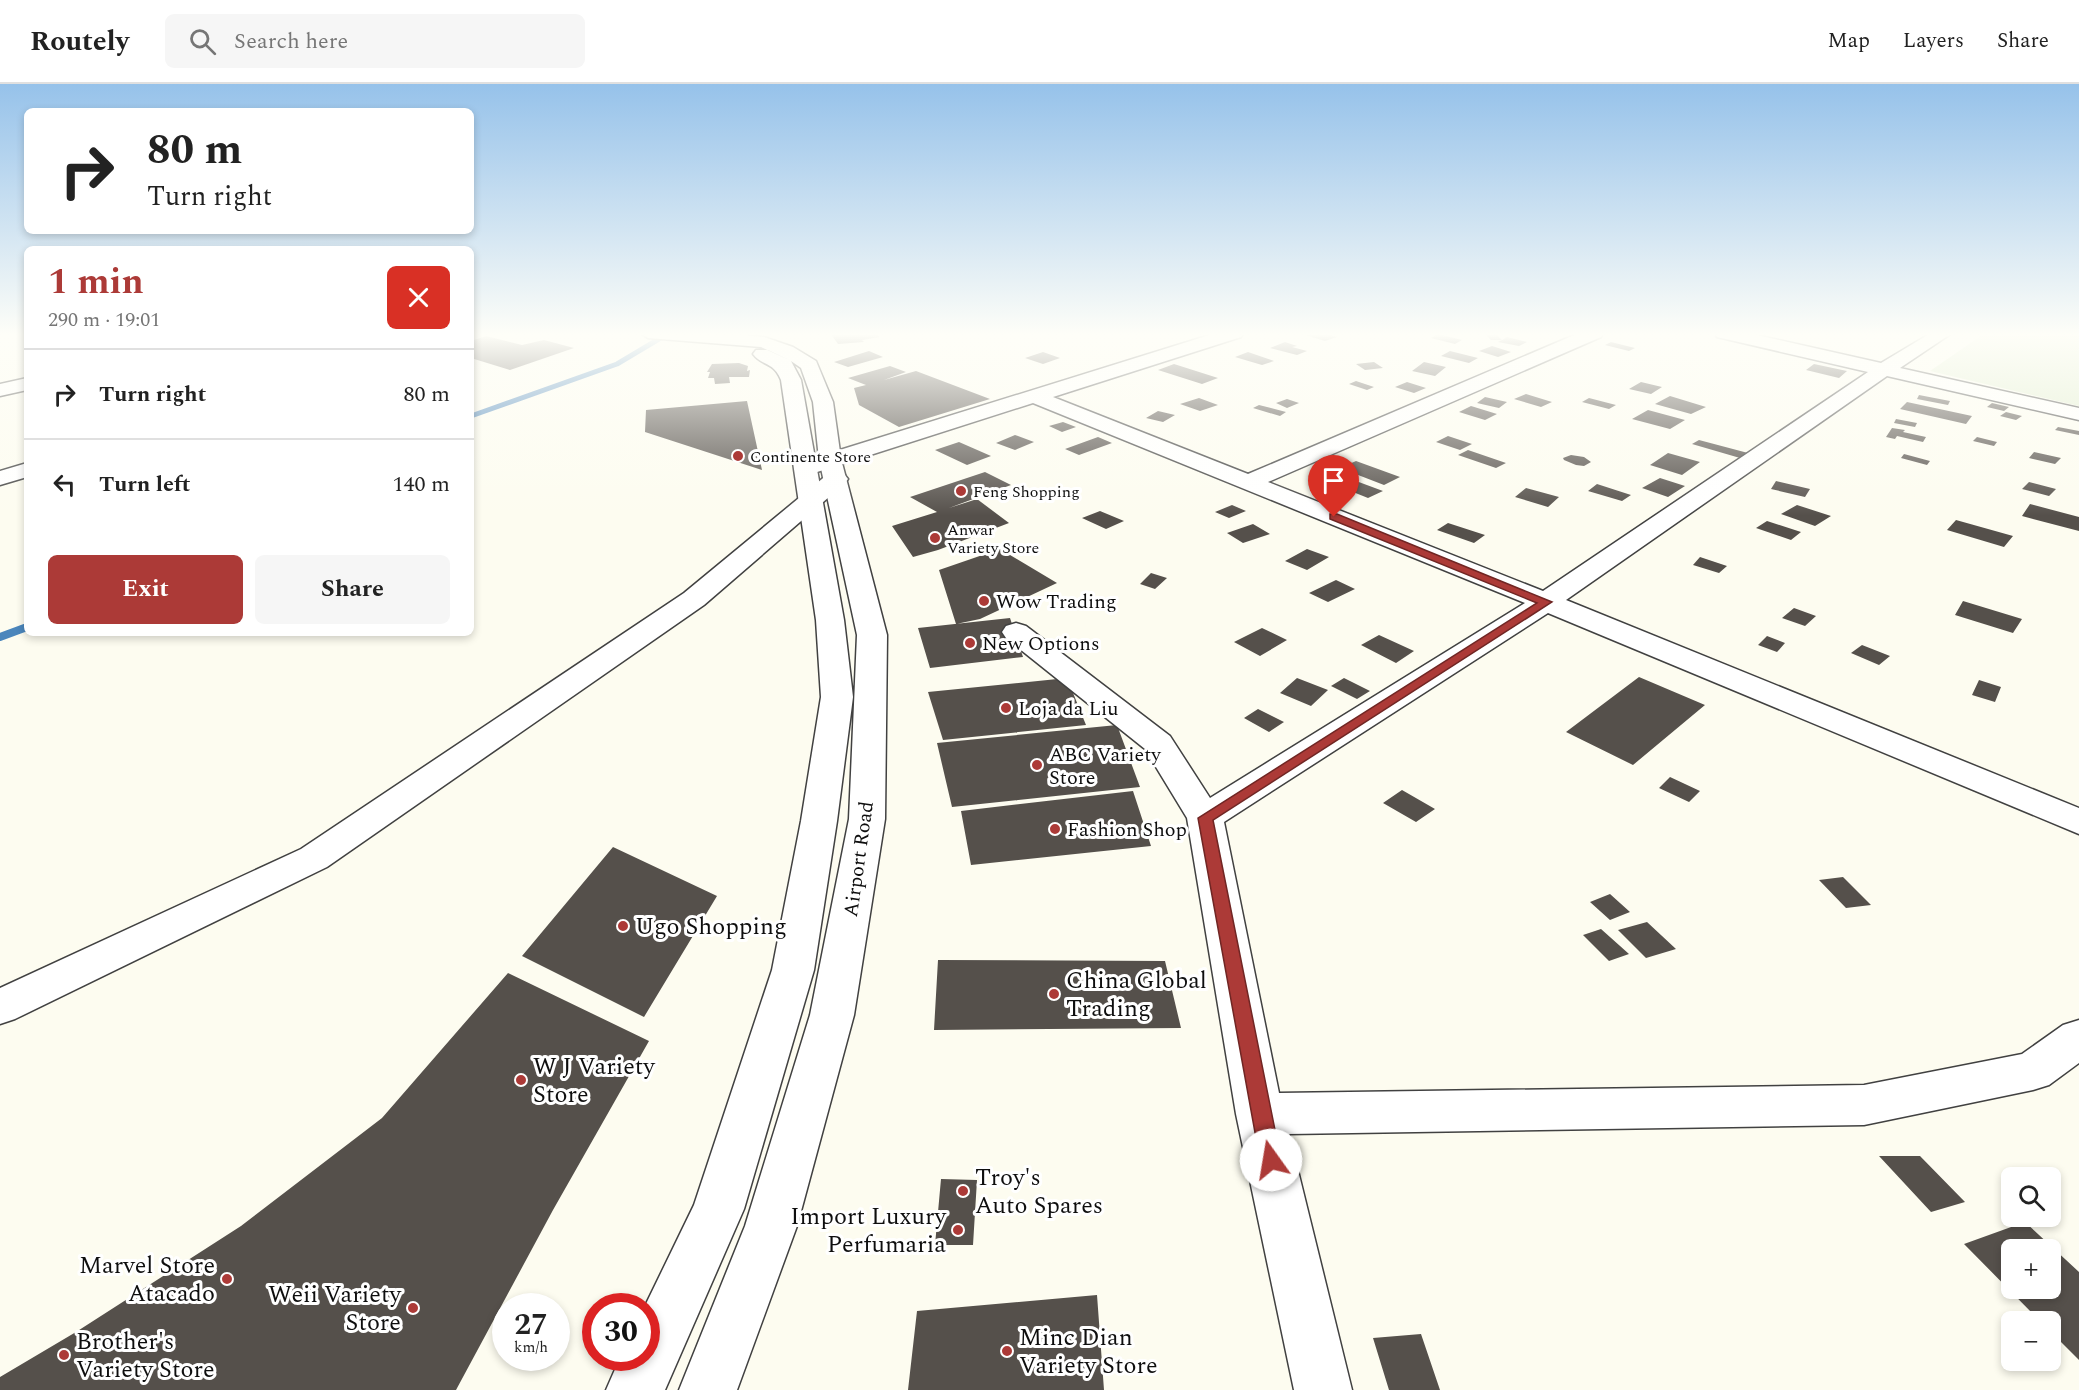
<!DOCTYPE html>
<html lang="en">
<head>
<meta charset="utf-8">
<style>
	:root { --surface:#fff; --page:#f6f6f6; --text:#222; --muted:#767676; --line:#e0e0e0; --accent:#ac3a37 }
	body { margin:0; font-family:Spectral,serif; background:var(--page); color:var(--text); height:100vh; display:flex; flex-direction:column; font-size:22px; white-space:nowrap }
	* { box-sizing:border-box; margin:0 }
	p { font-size:20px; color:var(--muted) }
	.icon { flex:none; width:33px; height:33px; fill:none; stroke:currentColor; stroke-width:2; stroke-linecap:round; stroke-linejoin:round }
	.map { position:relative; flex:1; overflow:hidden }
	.panel { position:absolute; left:24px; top:162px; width:450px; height:390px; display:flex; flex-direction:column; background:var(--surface); border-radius:9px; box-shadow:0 3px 9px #0003 }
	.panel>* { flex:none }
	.top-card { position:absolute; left:24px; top:24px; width:450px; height:126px; border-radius:9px; box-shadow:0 3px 9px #0003; background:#fff; color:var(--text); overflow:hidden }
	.controls { position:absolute; left:2001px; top:1083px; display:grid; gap:12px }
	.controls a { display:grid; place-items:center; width:60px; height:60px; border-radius:9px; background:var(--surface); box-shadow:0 3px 9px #0003; font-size:30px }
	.speed { position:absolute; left:492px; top:1209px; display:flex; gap:12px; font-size:30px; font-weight:700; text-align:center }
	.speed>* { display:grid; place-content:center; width:78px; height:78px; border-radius:50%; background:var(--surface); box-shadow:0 3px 9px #0003; line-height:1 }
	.speed small { font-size:15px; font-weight:400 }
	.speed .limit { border:9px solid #d22; background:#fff; color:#111 }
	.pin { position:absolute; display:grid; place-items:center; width:51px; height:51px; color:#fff; margin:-62px -26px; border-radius:50% 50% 50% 0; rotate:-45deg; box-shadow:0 0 6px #0007 }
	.pin .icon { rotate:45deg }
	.me { position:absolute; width:66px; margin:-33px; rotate:347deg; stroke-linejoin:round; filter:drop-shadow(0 0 4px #0008) }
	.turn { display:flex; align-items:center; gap:21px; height:126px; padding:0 24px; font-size:27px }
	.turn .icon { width:78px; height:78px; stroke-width:2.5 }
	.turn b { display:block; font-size:42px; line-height:51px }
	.round { display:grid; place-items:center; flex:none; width:63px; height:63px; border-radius:9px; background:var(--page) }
	.summary { display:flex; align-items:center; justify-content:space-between; height:102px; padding:0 24px }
	h1 { font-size:36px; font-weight:700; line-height:45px; color:var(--accent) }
	.primary-button { display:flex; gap:12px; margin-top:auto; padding:12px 24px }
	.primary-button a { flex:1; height:69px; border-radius:9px; background:var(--accent); color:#fff; font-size:24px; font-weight:700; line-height:69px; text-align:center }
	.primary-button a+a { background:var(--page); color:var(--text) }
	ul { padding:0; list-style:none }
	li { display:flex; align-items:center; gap:18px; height:90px; padding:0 24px; border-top:2px solid var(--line) }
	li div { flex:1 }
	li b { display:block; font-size:22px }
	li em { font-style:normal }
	header { display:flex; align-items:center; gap:36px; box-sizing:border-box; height:84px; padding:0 30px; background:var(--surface); border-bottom:2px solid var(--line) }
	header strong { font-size:28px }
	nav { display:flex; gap:33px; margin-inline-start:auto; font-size:21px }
	.search { width:420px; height:54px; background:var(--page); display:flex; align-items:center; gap:15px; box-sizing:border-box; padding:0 21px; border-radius:9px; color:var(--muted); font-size:22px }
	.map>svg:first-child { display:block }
</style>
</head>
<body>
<header>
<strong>Routely</strong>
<div class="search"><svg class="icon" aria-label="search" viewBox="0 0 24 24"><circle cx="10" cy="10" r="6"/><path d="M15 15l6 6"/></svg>Search here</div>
<nav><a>Map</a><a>Layers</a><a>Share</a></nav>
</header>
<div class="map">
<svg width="2079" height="1306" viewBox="0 0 2079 1306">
	<rect width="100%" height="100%" fill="#fdfcf0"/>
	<path fill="#dfecce" d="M1985,249H2079V322L1930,287Z"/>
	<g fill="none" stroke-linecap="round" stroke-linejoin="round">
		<path stroke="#4b86bc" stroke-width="5" d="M471,332L617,280L669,249"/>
		<path stroke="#4b86bc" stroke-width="8" d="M0,553L27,543"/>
	</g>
	<path fill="#55504b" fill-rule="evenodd" d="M830,249H874L880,253L862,256L864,258L838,260Z
		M1324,249L1337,253L1325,257L1302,250Z
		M1438,250L1462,256L1455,260L1431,254Z
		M1486,251H1497L1502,256L1507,253L1527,258L1519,262L1498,258L1502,256H1491Z
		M486,252L522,261L544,256L574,264L510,286L471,274V257Z
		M1285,258L1297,262L1292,263L1307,267L1297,271L1270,264Z
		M1611,258L1635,264L1629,267L1605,261Z
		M1492,262L1511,268L1498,273L1479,267Z
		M869,267L883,273L848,283L834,278Z
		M1450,267L1478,274L1469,279L1441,272Z
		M1043,268L1060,274L1043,280L1025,274Z
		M1248,268L1274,277L1262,281L1235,273Z
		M1374,278L1383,284L1365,286L1356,280Z
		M1424,278L1446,283L1435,292L1412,287Z
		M739,279L748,282L747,287L750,286L749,293H729L730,299L715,300L714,294H708L710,288H707L712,280Z
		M1174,280L1218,294L1202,300L1158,286Z
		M1814,280L1847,287L1839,294L1806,286Z
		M890,282L906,288L884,296L916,287L990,315L899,343L859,321L854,304L866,301L848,294Z
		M1356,297L1374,303L1367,306L1349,300Z
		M1407,298L1426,304L1414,309L1395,303Z
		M1641,298L1662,303L1651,310L1629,305Z
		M1526,310L1552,318L1541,323L1514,315Z
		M1919,311L1950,317L1948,321L1917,315Z
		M1670,312L1706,323L1691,330L1655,320Z
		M1485,313L1507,318L1499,324L1477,319Z
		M1199,314L1218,321L1200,327L1180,320Z
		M1589,314L1616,321L1609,325L1582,318Z
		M1287,315L1299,319L1287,324L1276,319Z
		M747,317L762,386L645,348L646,326Z
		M1907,318L1972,332L1966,340L1900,325Z
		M1992,319L2009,323L2004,327L1987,323Z
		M1259,321L1286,328L1280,332L1253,324Z
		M1471,322L1497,330L1485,336L1459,328Z
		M1648,326L1685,336L1670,345L1632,335Z
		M1158,327L1175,331L1163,338L1146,334Z
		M2006,328L2022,332L2016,336L2000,332Z
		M1896,335L1917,339L1915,343L1894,339Z
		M1063,338L1076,343L1062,348L1049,342Z
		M2058,343L2079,347V351L2055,346Z
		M1892,344L1905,346L1903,348L1926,353L1923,358L1897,352L1895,355L1886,353Z
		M1015,351L1034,358L1015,366L996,359Z
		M1448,352L1472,360L1460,366L1436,358Z
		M1098,353L1112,359L1079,371L1065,365Z
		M1977,353L1997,358L1994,362L1973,357Z
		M1699,356L1748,369L1740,374L1692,360Z
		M959,358L991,372L967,381L935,366Z
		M1468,366L1506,379L1496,384L1458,371Z
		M2034,368L2061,374L2055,380L2029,374Z
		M1668,369L1700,378L1682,391L1650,381Z
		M1904,370L1930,377L1927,381L1901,374Z
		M1571,371L1584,373L1591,378L1584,382L1576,381L1564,376L1563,374Z
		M1356,377L1400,393L1384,401L1340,384Z
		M985,388L1011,401L949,424L977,415L1009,439L938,466L913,473L892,442L937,428L910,413Z
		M1348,394L1383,407L1368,414L1333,400Z
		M1660,394L1685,402L1668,413L1642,404Z
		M1776,397L1810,405L1805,413L1771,405Z
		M2029,398L2056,405L2049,412L2022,405Z
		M1597,400L1631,411L1622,417L1588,407Z
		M1526,404L1559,413L1548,423L1515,413Z
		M2030,420L2079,433V447L2022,432Z
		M1232,421L1246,427L1229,434L1215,428Z
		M1797,421L1831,432L1815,442L1781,430Z
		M1100,427L1124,437L1106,445L1082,434Z
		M1956,436L2013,452L2004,463L1947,446Z
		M1767,437L1801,448L1791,456L1756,444Z
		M1448,439L1485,451L1474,459L1437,446Z
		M1253,440L1270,450L1243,459L1227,449Z
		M1000,465L1057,499L980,535L956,540L939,486Z
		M1307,465L1329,473L1307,486L1285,477Z
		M1700,473L1727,482L1719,489L1693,481Z
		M1151,489L1167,494L1155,505L1140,500Z
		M1336,496L1355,505L1328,518L1309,509Z
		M1963,517L2022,535L2013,549L1955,531Z
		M1794,524L1816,532L1805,542L1782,534Z
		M1010,534L1023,573L930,584L918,544Z
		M1262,544L1287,556L1260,572L1234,558Z
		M1379,551L1414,567L1396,579L1361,561Z
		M1767,552L1785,559L1777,568L1758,561Z
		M1862,561L1890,572L1879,581L1851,569Z
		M1639,593L1705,621L1633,681L1566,648Z
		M1067,594L1086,641L943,656L928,608Z
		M1297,594L1328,606L1311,622L1280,609Z
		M1344,594L1370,607L1357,615L1331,602Z
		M1979,596L2001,603L1995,618L1972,611Z
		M1258,625L1284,638L1269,648L1244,634Z
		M1117,641L1140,703L952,723L937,659Z
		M1670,693L1700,707L1689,718L1659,704Z
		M1402,706L1435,725L1416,738L1383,719Z
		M1133,707L1151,762L971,781L961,727Z
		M613,763L717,812L644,933L522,872Z
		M1843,793L1871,821L1846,824L1819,796Z
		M1610,810L1630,828L1610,836L1590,818Z
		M1647,838L1676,865L1646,874L1618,846Z
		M1601,845L1629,870L1609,877L1583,851Z
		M938,876L1165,877L1181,944L934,946Z
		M508,889L649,957L553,1126L456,1306H0V1293L76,1248L241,1142L382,1034Z
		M1879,1072H1920L1965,1118L1931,1128Z
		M941,1095L977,1096L973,1161H935Z
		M2025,1138L2079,1188V1276L2050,1247V1238H2041L1964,1160ZM2012,1166H2050V1204H2012Z
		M1097,1211L1104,1306H908L917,1227Z
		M1421,1250L1440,1306H1389L1373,1254Z"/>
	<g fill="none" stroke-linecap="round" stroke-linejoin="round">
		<g stroke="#414141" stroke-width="3">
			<path id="minor" d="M1216,249H1243L1241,253L1053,313L1248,390L1579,249H1603L1601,253L1268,398L1543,507L1868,288L1717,253L1715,249H1748L1881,279L1931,249H1952L1900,284L2079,324V336L1887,292L1566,516L2079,724V750L1548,529L1224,738L1279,1009L1864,1001L2022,970L2063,941L2079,936V979L2049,1001L2033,1006L1864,1041L1289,1050L1352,1306H1294L1236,1030L1187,734L1145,665L1006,554L1002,548L1006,542L1016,539L1026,542L1170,652L1210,714L1525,519L1033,319L814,389L806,391L798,389L795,384L798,379Z
				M27,294V306L0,312V300Z
				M27,379V393L0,401V387Z
				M836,388L844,390L848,395L844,400L704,521L327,783L15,935L0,940V904L301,765L684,509L828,390Z"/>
		</g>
		<g stroke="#414141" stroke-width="3">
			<path id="tertiary" d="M640,249H722L764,253L793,263L816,277L833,318L841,375L887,551L885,735L854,931L797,1142L737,1306H679L745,1142L810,931L849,735L857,551L819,375L813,318L801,284L791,277L801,296L844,536L853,613L837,737L814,886L744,1125L665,1306H606L620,1274H646L645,1222L694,1121L772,886L801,737L821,613L816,536L781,296C773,277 763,283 753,270L756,266H768L789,276L761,263L648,254Z"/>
		</g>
		<use href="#minor" fill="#fff" fill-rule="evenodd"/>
		<use href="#tertiary" fill="#fff" fill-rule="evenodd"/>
	</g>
	<linearGradient id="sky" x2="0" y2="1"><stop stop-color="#96c2ea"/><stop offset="0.58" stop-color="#fefef8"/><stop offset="1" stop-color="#fefef8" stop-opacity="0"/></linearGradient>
	<rect width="2079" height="432" fill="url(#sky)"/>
	<path fill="#ac3a37" stroke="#702624" stroke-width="1.5" d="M1330,430H1337L1552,518L1213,736L1281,1076L1278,1082L1271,1085L1263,1082L1260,1076L1198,734L1537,519L1330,435Z"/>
	<g fill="#ac3a37" stroke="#fff" stroke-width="2">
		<circle cx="738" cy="372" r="6"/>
		<circle cx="961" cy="407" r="6"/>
		<circle cx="935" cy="454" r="6"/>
		<circle cx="984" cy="517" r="6"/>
		<circle cx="970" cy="559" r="6"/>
		<circle cx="1006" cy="624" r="6"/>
		<circle cx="1037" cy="681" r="6"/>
		<circle cx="1055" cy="745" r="6"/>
		<circle cx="623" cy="842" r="6"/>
		<circle cx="1054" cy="910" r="6"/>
		<circle cx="521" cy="996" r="6"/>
		<circle cx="963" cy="1107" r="6"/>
		<circle cx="958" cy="1146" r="6"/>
		<circle cx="227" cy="1195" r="6"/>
		<circle cx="413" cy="1224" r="6"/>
		<circle cx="1007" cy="1267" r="6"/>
		<circle cx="64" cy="1271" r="6"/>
	</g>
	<g text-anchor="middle" stroke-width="6" stroke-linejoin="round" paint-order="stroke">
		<g font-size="16" fill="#0e0e0e" stroke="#fff" text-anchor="start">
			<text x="750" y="378">Continente Store</text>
			<text x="973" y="413">Feng Shopping</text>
			<text x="947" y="451">Anwar<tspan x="947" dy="18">Variety Store</tspan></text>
		</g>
		<g font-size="20" fill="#0e0e0e" stroke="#fff" text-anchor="start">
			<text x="996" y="524">Wow Trading</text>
			<text x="982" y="566">New Options</text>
			<text x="1018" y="631">Loja da Liu</text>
			<text x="1049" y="677">ABC Variety<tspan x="1049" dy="23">Store</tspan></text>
			<text x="1067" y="752">Fashion Shop</text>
		</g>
		<g font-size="20" fill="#0e0e0e" stroke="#fff">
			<text transform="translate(858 775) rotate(-82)" y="7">Airport Road</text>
		</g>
		<g font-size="24" fill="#0e0e0e" stroke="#fff" text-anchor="start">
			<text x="635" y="850">Ugo Shopping</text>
			<text x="1066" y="904">China Global<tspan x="1066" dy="28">Trading</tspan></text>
			<text x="533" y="990">W J Variety<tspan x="533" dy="28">Store</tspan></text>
			<text x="975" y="1101">Troy's<tspan x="975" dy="28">Auto Spares</tspan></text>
			<text x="946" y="1140" text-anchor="end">Import Luxury<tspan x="946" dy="28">Perfumaria</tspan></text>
			<text x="215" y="1189" text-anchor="end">Marvel Store<tspan x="215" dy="28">Atacado</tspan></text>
			<text x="401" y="1218" text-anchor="end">Weii Variety<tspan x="401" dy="28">Store</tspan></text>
			<text x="1019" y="1261">Minc Dian<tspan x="1019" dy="28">Variety Store</tspan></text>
			<text x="76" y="1265">Brother's<tspan x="76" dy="28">Variety Store</tspan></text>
		</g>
	</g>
</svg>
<div class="controls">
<a><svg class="icon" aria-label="search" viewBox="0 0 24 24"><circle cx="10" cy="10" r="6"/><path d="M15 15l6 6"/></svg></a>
<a>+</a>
<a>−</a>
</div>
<div class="speed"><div>27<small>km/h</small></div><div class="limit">30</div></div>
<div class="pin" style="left:1334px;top:433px;background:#d93025"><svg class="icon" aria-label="arrive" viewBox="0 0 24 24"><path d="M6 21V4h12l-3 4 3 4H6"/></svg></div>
<svg class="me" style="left:1271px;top:1076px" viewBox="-20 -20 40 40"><circle r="19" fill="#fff"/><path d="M0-13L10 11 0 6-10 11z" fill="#ac3a37"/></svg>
<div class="top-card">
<div class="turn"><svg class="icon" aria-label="right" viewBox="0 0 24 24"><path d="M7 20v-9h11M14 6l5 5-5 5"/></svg><div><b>80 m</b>Turn right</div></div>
</div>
<section class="panel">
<div class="summary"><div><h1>1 min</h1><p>290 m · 19:01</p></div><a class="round" style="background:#d93025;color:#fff"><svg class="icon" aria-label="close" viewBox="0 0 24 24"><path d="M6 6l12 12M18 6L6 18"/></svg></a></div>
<ul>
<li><svg class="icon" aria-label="right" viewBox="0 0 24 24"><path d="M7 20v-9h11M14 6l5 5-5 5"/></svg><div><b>Turn right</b></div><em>80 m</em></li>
<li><svg class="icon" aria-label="left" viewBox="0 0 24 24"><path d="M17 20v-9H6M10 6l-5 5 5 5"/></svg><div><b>Turn left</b></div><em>140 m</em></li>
</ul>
<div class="primary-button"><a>Exit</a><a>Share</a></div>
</section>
</div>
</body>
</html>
